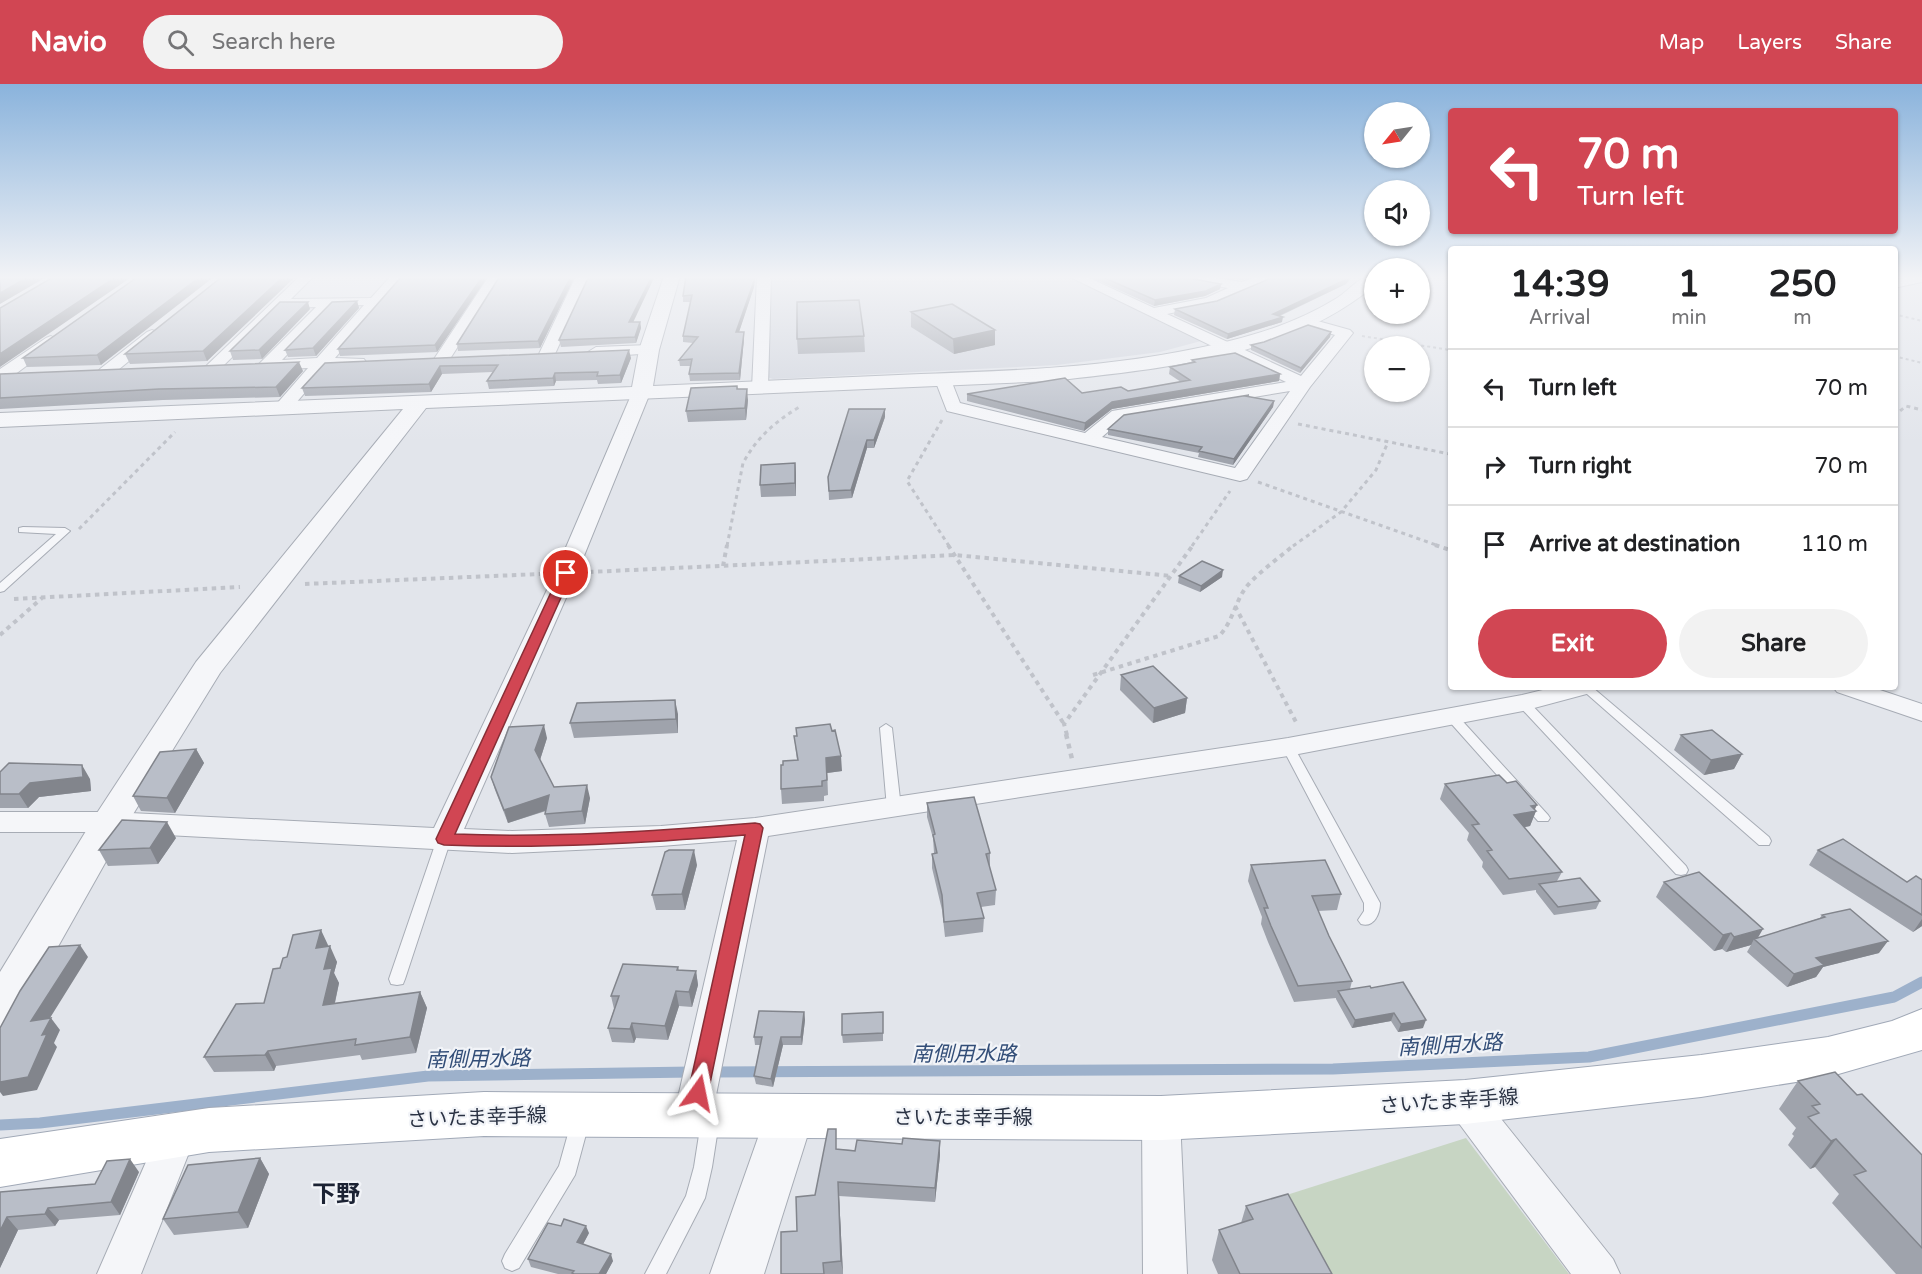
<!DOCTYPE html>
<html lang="en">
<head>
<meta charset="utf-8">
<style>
	:root { --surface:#fff; --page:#f2f2f2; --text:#202124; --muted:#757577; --line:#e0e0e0; --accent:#d14653 }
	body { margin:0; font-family:"Varela Round","Noto Sans JP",sans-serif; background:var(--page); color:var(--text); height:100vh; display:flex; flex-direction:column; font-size:22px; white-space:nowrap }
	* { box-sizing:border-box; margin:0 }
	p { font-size:20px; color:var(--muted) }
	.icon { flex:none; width:33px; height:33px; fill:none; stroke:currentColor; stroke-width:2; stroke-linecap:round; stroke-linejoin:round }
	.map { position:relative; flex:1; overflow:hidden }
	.side { position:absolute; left:1448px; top:162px; width:450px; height:444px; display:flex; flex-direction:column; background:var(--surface); border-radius:6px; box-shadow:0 2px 4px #0004 }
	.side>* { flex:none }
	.guide { position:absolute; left:1448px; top:24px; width:450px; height:126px; border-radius:6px; box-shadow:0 2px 4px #0004; background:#d14653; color:#fff; overflow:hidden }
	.needle { width:39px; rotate:240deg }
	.tools { position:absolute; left:1364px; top:18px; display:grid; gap:12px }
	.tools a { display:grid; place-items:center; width:66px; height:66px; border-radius:50%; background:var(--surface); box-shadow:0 2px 4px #0004; font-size:30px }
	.pin { position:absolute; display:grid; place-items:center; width:51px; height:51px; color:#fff; margin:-26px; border:3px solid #fff; border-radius:50%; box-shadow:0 2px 6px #0007 }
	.me { position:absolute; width:66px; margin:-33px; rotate:12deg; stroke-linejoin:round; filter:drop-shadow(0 0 4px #0008) }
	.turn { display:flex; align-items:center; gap:21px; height:126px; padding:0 30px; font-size:27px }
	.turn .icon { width:78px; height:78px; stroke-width:2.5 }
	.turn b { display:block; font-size:42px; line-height:51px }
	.eta { display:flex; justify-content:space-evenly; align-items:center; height:102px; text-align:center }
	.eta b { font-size:36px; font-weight:800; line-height:42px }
	.primary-button { display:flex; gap:12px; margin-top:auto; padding:12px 30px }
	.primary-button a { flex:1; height:69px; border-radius:36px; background:var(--accent); color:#fff; font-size:24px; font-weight:800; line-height:69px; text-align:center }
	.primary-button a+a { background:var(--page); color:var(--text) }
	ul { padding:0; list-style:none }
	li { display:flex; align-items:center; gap:18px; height:78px; padding:0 30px; border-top:2px solid var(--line) }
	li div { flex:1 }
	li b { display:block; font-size:22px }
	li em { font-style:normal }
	header { display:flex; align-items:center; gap:36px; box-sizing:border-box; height:84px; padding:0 30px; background:var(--accent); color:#fff }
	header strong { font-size:28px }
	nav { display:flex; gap:33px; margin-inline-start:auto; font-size:21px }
	.search { width:420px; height:54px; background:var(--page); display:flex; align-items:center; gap:15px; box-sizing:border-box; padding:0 21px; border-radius:33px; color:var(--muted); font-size:22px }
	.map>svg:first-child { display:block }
</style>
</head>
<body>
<header>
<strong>Navio</strong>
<div class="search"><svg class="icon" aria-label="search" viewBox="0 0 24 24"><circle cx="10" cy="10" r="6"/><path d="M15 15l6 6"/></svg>Search here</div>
<nav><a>Map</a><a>Layers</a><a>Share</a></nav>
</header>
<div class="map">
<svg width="1922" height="1190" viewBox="0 0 1922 1190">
	<rect width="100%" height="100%" fill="#e2e5eb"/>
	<path fill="#d0d4dd" d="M771,192H1066L1201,257L1160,268L1057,281L773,295L767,293Z"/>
	<path fill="#c7d5c3" d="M1466,1054L1569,1190H1318L1274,1115Z"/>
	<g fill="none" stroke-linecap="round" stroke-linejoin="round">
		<path stroke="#9db1cb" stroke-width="11" d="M713,988L1333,985L1589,973L1894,913L1922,898
			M0,1041L40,1039L428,992L692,988"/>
		<g stroke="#a7acb5" stroke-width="2">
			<path id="service" d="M23,443L65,444L70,447L4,507L0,508V499L56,450L19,448V444Z
				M1579,603H1592L1769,753L1771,757L1769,761H1759Z
				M1523,615L1527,616L1686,782L1688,786L1686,790L1681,791L1676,790L1519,622L1517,619Z
				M1452,629L1456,630L1548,731L1550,734L1548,737H1538L1448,636L1446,633L1448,630Z
				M886,640L892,644L901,724L899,727H889L887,724L880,644Z
				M1288,659L1294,663L1380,819C1380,830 1374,844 1361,840L1358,836L1364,827V819L1282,663Z
				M444,750L449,751L451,755L405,895L403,900L397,901L391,900L389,895L437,755L439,751Z
				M710,1030L716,1032L719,1038L712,1083L705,1114L666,1190H645L686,1112L694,1083L701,1038L704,1032Z
				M580,1031L586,1033L589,1039L575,1091L519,1184L512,1187L505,1184L502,1177L505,1170L559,1082L571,1039L574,1033Z"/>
		</g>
		<g stroke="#a7acb5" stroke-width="2">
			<path id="minor" d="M300,192H314L291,215L371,214L391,192H405L335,274L364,275L366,278L364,281L326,284L289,327H277L274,323L308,284L266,286L258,281L316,223L282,224L218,287H206L204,284ZM364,221L317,274L282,276L333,222Z
				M489,192H503L448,278H436L434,275Z
				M576,192H590L555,270L553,273H541L539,270Z
				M757,192H771L768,304L766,308H754L752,304Z
				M1068,192H1085L1154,224L1206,214L1228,204L1182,196L1175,192H1203L1242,198L1258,192H1276L1274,195L1215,220L1167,230L1301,292L1335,251L1302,241L1300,238L1302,235L1307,234L1350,246L1353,249L1310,303L1247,395L1240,397L947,327L935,296L943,291L951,296L960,319L1085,349L1112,327L1286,298ZM1290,307L1235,384L1102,353L1123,335Z
				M1914,192H1922V198L1894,204V196Z
				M152,246L157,248L160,251L157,254L112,291H100L98,288L100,285L147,248Z
				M51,252L59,257L56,260L6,297L0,298V285L46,254Z
				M649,261L655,263L657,266L655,269L596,273L588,268L596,263Z
				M641,304L647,305L650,309L577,489L464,745L512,747L661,742L755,734L1288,654L1522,611L1555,603H1598L1594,608L1523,627L1288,672L768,752L712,1031L707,1043L693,1048L679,1043L674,1031L737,756L661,762L512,769L110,748H0V728H110L434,744L555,489L632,309L635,305Z
				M1833,603H1871L1922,620V637L1837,608Z
				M1465,1001L1478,1006L1613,1175L1620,1190H1571L1452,1030L1446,1018L1452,1006Z
				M1161,1017L1175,1022L1180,1034L1187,1190H1143L1142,1034L1147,1022Z
				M177,1033L191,1039L196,1051L141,1190H97L163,1039Z"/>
		</g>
		<g stroke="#a7acb5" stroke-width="2">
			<path id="tertiary" d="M664,192H680L659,266L653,302C742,298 831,294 921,290C1007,287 1093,284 1178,268C1233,258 1289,244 1337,214C1349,207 1358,192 1374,192V202C1286,275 1162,284 1052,297L426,324L220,589L127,740L15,939L0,944V888L97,729L196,578L403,325L0,343V329L632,303L639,266Z
				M790,1010L807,1016L814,1031L764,1190H710L766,1031L773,1016Z"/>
		</g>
		<g stroke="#a1a9b7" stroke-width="2">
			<path id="primary" d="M1922,925V966L1828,993L1701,1013L1465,1040L1161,1056L484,1052L209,1068L0,1103V1055L209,1024L484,1008L1161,1012L1465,996L1701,971L1828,953L1892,937Z"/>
		</g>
		<path stroke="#c0c3ca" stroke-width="2" stroke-dasharray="3 3" stroke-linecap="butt" d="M1445,192H1450
			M1894,230L1922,237
			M1362,252L1450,266
			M1894,272L1922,279"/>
		<path stroke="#c0c3ca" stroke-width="3" stroke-dasharray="4 4" stroke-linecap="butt" d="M1894,332L1906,322L1922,326
			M942,336L907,397L949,462
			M1298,340L1450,370
			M1258,398L1439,462
			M79,445L175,348
			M727,462L743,379C757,353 776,337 801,322
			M1192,462L1230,407
			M1293,462L1341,428L1376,386L1388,358"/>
		<path stroke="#c0c3ca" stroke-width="4" stroke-dasharray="4.5 4.5" stroke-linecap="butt" d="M948,461L1064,640
			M1435,461L1450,466
			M723,482L727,461
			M589,488L955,471L1172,492
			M305,500L540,490
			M14,515L240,503
			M1235,522L1297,640
			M0,551L42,514
			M1093,591L1219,552C1233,538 1235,517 1247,502C1260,487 1279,474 1294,461
			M1067,651L1064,640L1193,461"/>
		<path stroke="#c0c3ca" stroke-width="4.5" stroke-dasharray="5 5" stroke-linecap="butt" d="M1066,650L1072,675"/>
		<use href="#service" fill="#f5f6f9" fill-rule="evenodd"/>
		<use href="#minor" fill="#f5f6f9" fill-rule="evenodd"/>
		<use href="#tertiary" fill="#f5f6f9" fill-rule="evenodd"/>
		<use href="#primary" fill="#fff" fill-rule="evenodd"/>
	</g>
	<path fill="#9fa3ac" d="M139,192L101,281L27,283L23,274Z
		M223,192H296L207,277L130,280L125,270Z
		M402,192H488L437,268L340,272L338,265Z
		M500,192H575L540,264L458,267L457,260Z
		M686,192H755L754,203L739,248H744V255L740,296L690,297L689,290L691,282H680L679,276L693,259L683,258V252L691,218H683V212Z
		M1088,192H1179L1182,193L1221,200L1220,205L1205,212L1154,222Z
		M1215,192H1253L1242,196Z
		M1346,200L1280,232L1282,238L1227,255L1174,231L1175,225Z
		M357,217L359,224L316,272L288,273L285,266Z
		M310,225L262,275L233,276L230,267Z
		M911,228L995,246V261L954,270L911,243Z
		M633,238H640L641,244L636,259L561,263L559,256Z
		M1331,248L1330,253L1300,289L1251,266V261Z
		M864,252L865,268L798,270L797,255Z
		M631,274L621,299L598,300L597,296L556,297L554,302L489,305L487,297L493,288L442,290L431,308L305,312L302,304L325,279Z
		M1192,276L1280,290L1279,297L1112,325L1084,347L967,317V310L1082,309L1128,307L1181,298L1169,290L1170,283L1191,279Z
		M303,287L280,313L163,316L0,325V290Z
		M737,302L738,305L748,316L746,336L688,338L686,327Z
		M1249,313L1274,317L1273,323L1233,381L1198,373L1199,369L1108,351V345Z
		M885,333L874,364H867L852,414L829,416L828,393Z
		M795,379L796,392V412L761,413L760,401Z
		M1179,492L1222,493L1200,508L1178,499Z
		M1121,591L1187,614L1185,629L1153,639L1120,606Z
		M678,630V649L574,654L570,639Z
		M1681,651L1742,670L1734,685L1704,691L1674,666Z
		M794,652L842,687L827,689L828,711L824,712V717L782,720L781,705L783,681L797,676Z
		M547,654L540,676L554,703L590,714L585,740L549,743L545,730L546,727L508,739L495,706L491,693Z
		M196,665L204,679L175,729L141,727L133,712Z
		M0,688L90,695L91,707L39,713L28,724H0Z
		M1445,700L1535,726L1536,727L1530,742L1524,743L1562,788L1557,797L1600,817L1596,825L1554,831L1536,808V806L1503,811L1482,783L1483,778L1467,756L1469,749L1440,715Z
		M927,719L990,769V783H989L996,806L995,821L981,823L984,834L983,848L945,853L942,826L932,784V770L934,769L933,754L927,733Z
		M176,754L158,780L108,782L99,766Z
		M1818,766L1907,798L1922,796V842L1913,848L1809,781Z
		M697,781L685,826H656L652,811Z
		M1251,781L1341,810L1337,826L1318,827L1329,852L1352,897L1350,905L1371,904L1423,944L1398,948L1391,937L1352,944L1336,915V914L1294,918L1268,858L1261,840L1262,833L1248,797Z
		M1664,798L1758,854L1820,834L1822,831L1879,869L1823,883L1816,893L1787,903L1747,868L1751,861L1726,868L1722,865L1714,867L1656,813Z
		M328,861V863L337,878L334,889L339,899L335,919L420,908L427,924L416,969L362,976L360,971L276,982L274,987L214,988L204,973L264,919L280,884Z
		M678,883L679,886L696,887L698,901L692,923L679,922L668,956L636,954L634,959L612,958L608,944L614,925L611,912Z
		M804,928L805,936L802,961H783L773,1003L756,1000L754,992L760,961H755L754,953Z
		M883,936V957L843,959L842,951Z
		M1798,997L1857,1011L1922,1071V1190H1896L1832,1119L1839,1110L1815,1083L1810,1085L1788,1061L1794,1052L1792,1050L1796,1044L1779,1025Z
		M837,1065L940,1071L935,1118L839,1112L843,1190H781L797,1147Z
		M260,1074L269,1090L248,1144L174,1151L163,1135Z
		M139,1088L120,1131L59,1136L55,1142L18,1146L0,1184V1108L95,1100Z
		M1246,1122L1332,1190H1218L1212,1176L1219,1146L1241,1139Z
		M589,1149L583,1160L613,1177L606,1190H558L531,1183L528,1175Z"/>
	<path fill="#82858c" d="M30,192H48L0,220V209Z
		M117,192H133L0,283V270Z
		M201,192H215L101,281L97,271Z
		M284,192H296L207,277L203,267Z
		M483,192H488L437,268L435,261Z
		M571,192H575L540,264L538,257Z
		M652,192H655L630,245L629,238Z
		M754,192H755L754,203L737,254L736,248Z
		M1242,192H1253L1242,196Z
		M1350,192H1353L1346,200L1272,235L1273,230Z
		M1221,200L1220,205L1205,212L1154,222L1155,216Z
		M357,217L359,224L316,272L313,264Z
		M308,218L310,225L262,275L259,266Z
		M1283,233L1282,238L1227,255L1228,250Z
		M640,238L641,244L636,259L635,253Z
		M995,246V261L954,270L953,255Z
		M744,248V255L740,296L739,289Z
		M1331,248L1330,253L1300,289L1301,284Z
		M629,266L631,274L621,299L620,291Z
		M299,278L303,287L280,313L276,303Z
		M440,282L442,290L431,308L429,300Z
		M555,289L556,297L554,302L553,294Z
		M1280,290L1279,297L1112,325L1084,347L1085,339L1112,318Z
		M747,305L748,316L746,336L745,324Z
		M1274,317L1273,323L1233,381L1234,375Z
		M885,325V333L874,364V356Z
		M867,356V364L852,414L851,406Z
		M795,379L796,392V412L795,399Z
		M1223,486L1222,493L1200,508L1201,502Z
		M1187,614L1185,629L1153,639L1154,624Z
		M675,616L678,630V649L676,635Z
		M544,641L547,654L539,679L535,666Z
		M196,665L204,679L175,729L167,714Z
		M1742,670L1734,685L1704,691L1711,676Z
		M841,672L842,687L827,689L828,711L826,674Z
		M82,681L90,695L91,707L39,713L28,724L19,710L30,699Z
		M587,701L590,714L585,740L582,727Z
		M549,711L553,724L508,739L504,726Z
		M1537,721L1534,727H1536L1530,742L1509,746L1514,731L1531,722Z
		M167,738L176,754L158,780L150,764Z
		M694,766L697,781L685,826L682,810Z
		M1922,835V842L1913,848Z
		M1763,845L1756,857L1754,855L1751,861L1726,868L1734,853Z
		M321,846L328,861L324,880L316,864Z
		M1731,849L1722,865L1714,867L1723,851Z
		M1888,857L1879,869L1823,883L1816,893L1787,903L1794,890L1816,874Z
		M80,861L88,873L40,950L31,937Z
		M330,862L337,878L334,889L339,899L331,936L323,921L324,885Z
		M696,887L698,901L692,923L689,908Z
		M676,907L679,922L668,956L665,942Z
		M420,908L427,924L416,969L410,953Z
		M804,928L805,936L802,961L801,953Z
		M1394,929L1391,937L1352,944L1355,936Z
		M51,934L60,946L54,959L57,963L37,1006L3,1012L0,1008V998L42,951Z
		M1426,936L1423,944L1398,948L1401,940Z
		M632,939L636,954L634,959L630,945Z
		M781,953L783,961L773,1003L771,995Z
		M268,967L276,982L274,987L265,971Z
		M1836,1055L1815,1083L1810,1085L1831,1057Z
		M940,1057V1071L935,1118V1104Z
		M260,1074L269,1090L248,1144L238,1128Z
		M130,1075L139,1088L120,1131L111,1118Z
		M838,1098L839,1112L843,1190L841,1177Z
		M48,1124L59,1136L55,1142L45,1130Z
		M7,1133L18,1146L0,1184V1147Z
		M586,1142L589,1149L580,1166L577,1158Z
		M611,1170L613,1177L606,1190H599Z"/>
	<path fill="#b9bec8" stroke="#82858c" stroke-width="1.5" d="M0,192H30L0,209Z
		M55,192H117L0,270V224Z
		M139,192H201L97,271L23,274Z
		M223,192H284L203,267L125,270Z
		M402,192H483L435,261L338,265Z
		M500,192H571L538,257L457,260Z
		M589,192H652L629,238H640L635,253L559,256Z
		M686,192H754V197L736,248H744L739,289L689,290L692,275L679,276L698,253L683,252L692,211L683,212Z
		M1100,192H1179L1182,193L1221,200L1206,207L1155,216Z
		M1276,192H1350L1347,195L1273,230L1283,233L1228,250L1175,225L1217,217Z
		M859,216L864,252L797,255V218Z
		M357,217L313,264L285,266L332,218Z
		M280,218H308L259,266L230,267Z
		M952,220L995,246L953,255L911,228Z
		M1308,241L1331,248L1301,284L1251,261L1264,258Z
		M629,266L620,291L597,292L598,288L555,289L553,294L487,297L498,281L440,282L429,300L302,304L325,279Z
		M1235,269L1280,290L1112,318L1085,339L967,310L1065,294L1082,309L1121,303L1128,307L1190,296L1170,283L1195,278L1192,276Z
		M299,278L276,303L159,305L0,314V290Z
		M737,302V305H747L745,324L686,327L691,304Z
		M1249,311L1245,312L1274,317L1234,375L1199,367L1202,363L1108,345L1124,331Z
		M849,325H885L874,356H867L851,406L829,407L828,393Z
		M795,379V399L760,401L761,381Z
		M1202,477L1223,486L1201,502L1179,492Z
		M1153,582L1187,614L1154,624L1121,591Z
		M675,616L676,635L570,639L577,619Z
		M830,640L832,647L835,646L841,672L826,674L827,696L822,697V702L781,705V681H783V677L798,676L794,652H797L796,644Z
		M544,641L535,666L554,703L587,701L582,727L545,730L549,711L504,726L491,693L509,643Z
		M1712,646L1742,670L1711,676L1681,651Z
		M196,665L167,714L133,712L160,668Z
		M9,679L82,681L83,693L30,699L19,710H0V688Z
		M1499,691L1507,699L1516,697L1537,721L1531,722L1536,727L1514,731L1562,788L1509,795L1487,767L1492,766L1472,741L1479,740L1445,700Z
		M974,713L990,769L986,770L996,806L977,809L984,834L944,838L942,811L932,770L937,769L933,751L935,750L927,719Z
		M122,736L167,738L150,764L99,766Z
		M1843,755L1907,798L1916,792L1922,796V831L1818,766Z
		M669,766H694L682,810L652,811L665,768Z
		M1325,776L1341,810L1312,812L1329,852L1352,897L1298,902L1271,842L1264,824H1268L1251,781Z
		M1699,788L1763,845L1734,853L1731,849L1723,851L1664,798Z
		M1580,794L1600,817L1558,823L1539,800Z
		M1850,825L1888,857L1816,874L1824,881L1794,890L1754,855L1825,833L1822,831Z
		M321,846L316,864L330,862L324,885L332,884L323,921L420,908L410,953L355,961L356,955L268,967L265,971L204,973L236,920L264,919L273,885L280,884L283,874L287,873L293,851Z
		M80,861L31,937L51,934L42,951L47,950L28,993L0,998V944L20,907L49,863Z
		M623,880L678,883L677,886L696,887L689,908L676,907L665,942L632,939L630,945L608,944L619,912H611Z
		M1403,898L1426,936L1401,940L1394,929L1355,936L1338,907L1370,902L1371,904Z
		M759,927L804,928L801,953H781L771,995L754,992L762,953H754Z
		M883,928V949L842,951V930Z
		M1835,988L1857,1011L1862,1010L1922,1071V1164L1854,1091L1866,1087L1836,1055L1831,1057L1808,1033L1819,1029L1812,1022L1820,1020L1798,997Z
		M828,1045H836V1065L855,1067L857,1056L902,1060L903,1054L940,1057L935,1104L838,1098L841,1177L823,1179L824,1190H781V1148L797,1147L796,1113L815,1111Z
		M260,1074L238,1128L163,1135L188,1081Z
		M130,1075L111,1118L48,1124L45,1130L7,1133L0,1147V1108L95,1100L107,1077Z
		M1288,1110L1332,1190H1240L1219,1146L1253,1135L1246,1122Z
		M564,1135L586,1142L577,1158L611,1170L599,1190H574L572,1189L574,1187L528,1175L548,1139L561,1142Z"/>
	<linearGradient id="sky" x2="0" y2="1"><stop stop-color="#8ab3dc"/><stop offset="0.54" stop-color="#f2f3f6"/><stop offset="1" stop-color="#f2f3f6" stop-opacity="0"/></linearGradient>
	<rect width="1922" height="358" fill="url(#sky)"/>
	<path fill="#d14653" stroke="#882e36" stroke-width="1.5" d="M566,485L572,489L455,750C555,754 655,747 755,739L760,740L763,744L708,1009L705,1015L698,1018L691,1015L688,1009L745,751C645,759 545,765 444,761L438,759L436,755L560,489Z"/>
	<g text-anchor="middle" stroke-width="4.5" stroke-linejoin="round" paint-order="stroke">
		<g font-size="20" fill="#2a3243" stroke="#f2f4f8">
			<text transform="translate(1449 1017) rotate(-4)" y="7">さいたま幸手線</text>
			<text transform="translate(477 1033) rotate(-2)" y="7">さいたま幸手線</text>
			<text x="963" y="1040">さいたま幸手線</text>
		</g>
		<g font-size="21" font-style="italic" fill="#334e78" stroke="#f2f4f8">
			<text transform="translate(1450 961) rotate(-3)" y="7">南側用水路</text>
			<text x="964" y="977">南側用水路</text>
			<text transform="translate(478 975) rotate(-1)" y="7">南側用水路</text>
		</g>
		<g font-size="24" font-weight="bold" fill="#1c2334" stroke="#f2f4f8">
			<text x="336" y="1118">下野</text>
		</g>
	</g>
</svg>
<div class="tools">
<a><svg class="needle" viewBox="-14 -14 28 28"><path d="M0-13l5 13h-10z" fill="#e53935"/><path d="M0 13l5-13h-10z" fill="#757577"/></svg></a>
<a><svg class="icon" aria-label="sound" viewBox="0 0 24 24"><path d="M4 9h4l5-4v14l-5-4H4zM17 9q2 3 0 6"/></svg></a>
<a>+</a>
<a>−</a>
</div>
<div class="pin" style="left:566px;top:489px;background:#d93025"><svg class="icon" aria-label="arrive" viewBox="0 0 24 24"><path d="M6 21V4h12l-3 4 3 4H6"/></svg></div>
<svg class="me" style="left:698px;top:1009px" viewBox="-20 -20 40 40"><path d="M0-17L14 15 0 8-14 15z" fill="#d14653" stroke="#fff" stroke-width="4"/></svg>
<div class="guide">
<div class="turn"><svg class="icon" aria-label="left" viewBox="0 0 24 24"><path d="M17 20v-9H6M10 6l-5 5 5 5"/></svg><div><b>70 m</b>Turn left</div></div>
</div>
<section class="side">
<div class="eta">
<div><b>14:39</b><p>Arrival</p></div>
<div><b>1</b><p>min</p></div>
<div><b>250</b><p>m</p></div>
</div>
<ul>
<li><svg class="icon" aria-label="left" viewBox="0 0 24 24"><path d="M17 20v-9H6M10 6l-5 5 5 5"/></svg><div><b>Turn left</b></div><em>70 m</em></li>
<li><svg class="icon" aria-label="right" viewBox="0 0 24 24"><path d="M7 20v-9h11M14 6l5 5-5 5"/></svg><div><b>Turn right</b></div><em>70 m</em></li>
<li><svg class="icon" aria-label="arrive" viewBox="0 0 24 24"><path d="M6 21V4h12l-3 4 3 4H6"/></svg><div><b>Arrive at destination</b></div><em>110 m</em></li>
</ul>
<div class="primary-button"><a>Exit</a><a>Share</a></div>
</section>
</div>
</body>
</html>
